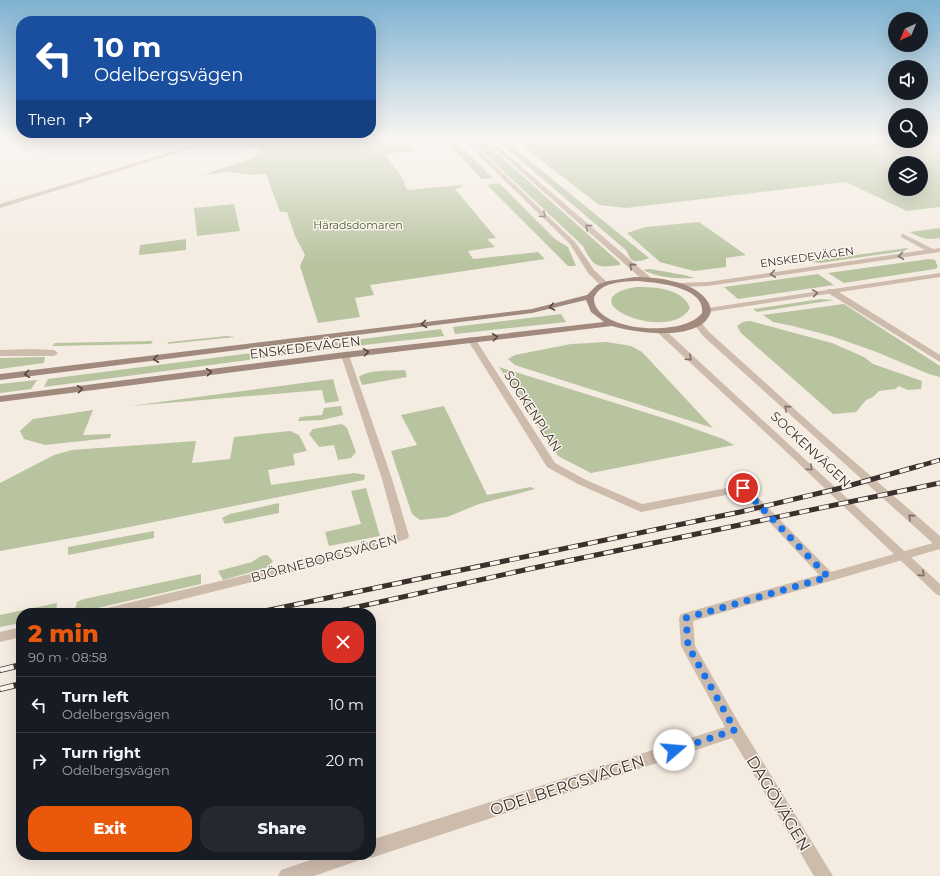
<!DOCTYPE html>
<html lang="en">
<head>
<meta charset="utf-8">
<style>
	:root { --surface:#171b24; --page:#242831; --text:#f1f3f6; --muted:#9ea1a6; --line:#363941; --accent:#ea580c }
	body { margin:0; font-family:Montserrat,sans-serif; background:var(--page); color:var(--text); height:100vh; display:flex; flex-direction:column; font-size:15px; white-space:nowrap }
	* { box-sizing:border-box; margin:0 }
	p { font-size:13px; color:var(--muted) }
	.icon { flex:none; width:22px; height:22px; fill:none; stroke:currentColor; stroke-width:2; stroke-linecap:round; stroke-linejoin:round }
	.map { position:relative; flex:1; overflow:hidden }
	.side { position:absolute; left:16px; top:608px; width:360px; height:252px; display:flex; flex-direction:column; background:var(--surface); border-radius:16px; box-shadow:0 4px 16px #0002 }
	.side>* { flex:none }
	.guide { position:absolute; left:16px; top:16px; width:360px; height:122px; border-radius:16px; box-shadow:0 4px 16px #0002; background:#1a4fa0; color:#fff; overflow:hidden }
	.needle { width:26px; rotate:224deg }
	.controls { position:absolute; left:888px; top:12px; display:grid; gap:8px }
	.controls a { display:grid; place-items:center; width:40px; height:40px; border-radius:50%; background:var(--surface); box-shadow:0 4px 16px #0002; font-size:20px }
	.pin { position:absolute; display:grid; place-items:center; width:34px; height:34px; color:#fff; margin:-17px; border:2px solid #fff; border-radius:50%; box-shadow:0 1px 4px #0007 }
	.me { position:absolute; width:44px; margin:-22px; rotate:72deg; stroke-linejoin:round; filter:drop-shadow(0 0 3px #0008) }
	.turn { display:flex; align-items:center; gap:14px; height:84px; padding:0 12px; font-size:18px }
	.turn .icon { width:52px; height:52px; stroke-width:2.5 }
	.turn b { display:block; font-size:28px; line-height:34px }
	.then { display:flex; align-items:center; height:38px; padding:0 12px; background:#0003; gap:8px; font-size:15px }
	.round { display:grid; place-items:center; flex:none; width:42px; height:42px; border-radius:16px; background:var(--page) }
	.headline { display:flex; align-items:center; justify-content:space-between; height:68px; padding:0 12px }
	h1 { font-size:24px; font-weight:800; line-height:30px; color:var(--accent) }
	.action { display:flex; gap:8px; margin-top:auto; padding:8px 12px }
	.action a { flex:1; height:46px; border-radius:16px; background:var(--accent); color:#fff; font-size:16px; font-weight:800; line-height:46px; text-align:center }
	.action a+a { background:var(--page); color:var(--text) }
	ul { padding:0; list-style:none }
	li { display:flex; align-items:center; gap:12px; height:56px; padding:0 12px; border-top:1px solid var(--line) }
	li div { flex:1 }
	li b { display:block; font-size:15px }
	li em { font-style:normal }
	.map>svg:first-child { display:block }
</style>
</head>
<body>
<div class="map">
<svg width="940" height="876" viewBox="0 0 940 876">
	<rect width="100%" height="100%" fill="#f4ebe1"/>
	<path fill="#b8c4a0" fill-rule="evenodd" d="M230,139H407L406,140L414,151L385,154L405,182L404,184L408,190L461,185L463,187L455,189L496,238L487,239L495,247L468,251L473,259L538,252L545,259L370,285L374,295L355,298L360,317L318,323L300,266L305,255L295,236L287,212H280L266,174L254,175L229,172L203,175L252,158L263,150L226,141Z
		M443,139H455L458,144L493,178L482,179Z
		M469,139H481L620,263V265C597,268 594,268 583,246Z
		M496,139H503L649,258C639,262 631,265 627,251Z
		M514,139H895V141L940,139V207L907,211L846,182L626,208L599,205ZM895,163H921V189H895Z
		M499,183L555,239L568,247L576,266H568L487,185Z
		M234,204L240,231L197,236L194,208Z
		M699,222L746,255L726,258V267L694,271L660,262L627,233L645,227Z
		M940,228V238C926,240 922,239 910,232Z
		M186,239V250L139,255L140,245Z
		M907,248H909L904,251L820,263L812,262L813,261Z
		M929,259L935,260L938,267L935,269L844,283L828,273Z
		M650,269L684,275L695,278C676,279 660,278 643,270Z
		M818,274L834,285L738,299L724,287Z
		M636,287C654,287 683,288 690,308C670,345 564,300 636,287Z
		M821,299L834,300L757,312L753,309Z
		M844,304L940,366V377L929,374L874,351L831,336L793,326L773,322L763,315Z
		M561,314L566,322L455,334L453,327Z
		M750,321L832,343L864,357L873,364L922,381L921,389L908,390L899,386L895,389L879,391L873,397L866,400L856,412L833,414L741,333L737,326L743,322Z
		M441,329L444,336L338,348L44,387L48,379Z
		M227,336L235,337L167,344L169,342Z
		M153,341L151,344L52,346L55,343Z
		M607,342L631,346L642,352L713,428L524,368L515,365L508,359L515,355L571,344Z
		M45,357L44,363L0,369V358Z
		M499,367L673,421L723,439L734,445L591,473L558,456Z
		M405,370L407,377L362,385L359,377C368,369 393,371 405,370Z
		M333,379L339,401L325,403L322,390L130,406Z
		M37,380L31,389L0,393V384Z
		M341,406L343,415L322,420L298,421L300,417L322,415L324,408Z
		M444,406L487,495L531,487L535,489L479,504L447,517L420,520L412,514L391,451L417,445L401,415Z
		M93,410L83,435L111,434L110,438L45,445L24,439L20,431L33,419Z
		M342,424L347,428L356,452L351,458L338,460L334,445L319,447L309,434L313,429Z
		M290,431L299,435L307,451L293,454L295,465L268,470L271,485L354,473L365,475L364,480L94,534L0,551V483L54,455L72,450L196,441L192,463L230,459L234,437Z
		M366,488L380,536L329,546L325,532L361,524L351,491Z
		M279,503V513L225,524L222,518L230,514Z
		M154,531V538L68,555V547Z
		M267,555L273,561L266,568L223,580L218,571L252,562L261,556Z
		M201,574V584L80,612L75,609L77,602L84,599Z
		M57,603L56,613H21V623L0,627V615Z"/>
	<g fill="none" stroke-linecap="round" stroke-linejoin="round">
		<path fill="#cdbbac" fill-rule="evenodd" d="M18,139H26L0,148V145Z
			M214,139H222L0,208V204Z
			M828,289H834L940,355V362L828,293Z
			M468,337H474L555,463L586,480L642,504L743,485L747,486L831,572L940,541V549L693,621L695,646L740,725L833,876H814L732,738L371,858L365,855H371V840L725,727L681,646L679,618L681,614L819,575L741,492L641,512L578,484L547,467L467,339Z
			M32,349L54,350L58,353L54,356H0V350Z
			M345,352L349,355L392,479L409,536L407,539L296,571L127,613H100L102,609L107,608L296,563L397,534L382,479L341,355Z
			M21,627V637L0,642V632Z
			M325,855H360L357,861L314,876H278L281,870Z"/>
		<path fill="#cdbbac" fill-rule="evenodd" d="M462,139H467L575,242L594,270L607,282V286H601L588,273L570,244Z
			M484,139H489L650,277V281H644Z
			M903,234L933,249L940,248V252L708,286L678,287L674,285L678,283L708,282L925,250L901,237V235Z
			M940,273V277L708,312L704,310L708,308Z
			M694,321H700L709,332L820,432L940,536V547L936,546L703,336L693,323Z
			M658,329H664L940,584V596L936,594L777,443L658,333Z"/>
		<path fill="#a18a7d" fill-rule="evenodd" d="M635,277C656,277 696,281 708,302C710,306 712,310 710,314C699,342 634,333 612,326L345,358L0,402V396L345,352L604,322L591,312L586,300L532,313L0,380V374L532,309L587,295L597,285L608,281ZM635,281C653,282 706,286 702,313C684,338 593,332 594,298C600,282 621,282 635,281Z"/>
		<g stroke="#3b302b" stroke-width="4.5">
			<path id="rail-far2" d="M916,467L940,460"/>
		</g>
		<g stroke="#3b302b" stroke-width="5">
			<path id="rail-far1" d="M255,613L740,512L841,488L919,466
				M330,613L529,569L940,483"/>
		</g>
		<g stroke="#3b302b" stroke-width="6">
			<path id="rail" d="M0,670L21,665
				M0,689L21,684"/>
		</g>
		<use href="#rail-far2" stroke="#fbf5ee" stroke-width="3" stroke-dasharray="8" stroke-linecap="butt"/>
		<use href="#rail-far1" stroke="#fbf5ee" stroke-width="3.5" stroke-dasharray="10" stroke-linecap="butt"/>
		<use href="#rail" stroke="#fbf5ee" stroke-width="4.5" stroke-dasharray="14" stroke-linecap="butt"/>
	</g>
	<defs><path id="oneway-chevron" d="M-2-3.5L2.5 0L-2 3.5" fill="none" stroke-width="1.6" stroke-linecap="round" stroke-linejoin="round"/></defs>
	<g stroke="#7d6f65">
		<use href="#oneway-chevron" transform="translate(543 215) rotate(43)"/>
		<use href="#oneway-chevron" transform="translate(588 227) rotate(-139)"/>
		<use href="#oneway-chevron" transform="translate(901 256) rotate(172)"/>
		<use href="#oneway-chevron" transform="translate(632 266) rotate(-139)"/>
		<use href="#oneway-chevron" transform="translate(773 274) rotate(172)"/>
		<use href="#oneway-chevron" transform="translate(815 293) rotate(-9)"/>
		<use href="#oneway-chevron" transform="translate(689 358) rotate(42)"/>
		<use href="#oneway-chevron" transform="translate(787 408) rotate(-138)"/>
		<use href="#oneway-chevron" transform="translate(810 468) rotate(43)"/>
		<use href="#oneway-chevron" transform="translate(911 517) rotate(-139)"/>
		<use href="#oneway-chevron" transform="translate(922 574) rotate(44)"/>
	</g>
	<g stroke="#544640">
		<use href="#oneway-chevron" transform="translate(552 307) rotate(168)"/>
		<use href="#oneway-chevron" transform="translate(424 324) rotate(173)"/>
		<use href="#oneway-chevron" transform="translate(495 337) rotate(-7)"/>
		<use href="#oneway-chevron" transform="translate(366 352) rotate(-7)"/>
		<use href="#oneway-chevron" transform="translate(156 359) rotate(173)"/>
		<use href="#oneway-chevron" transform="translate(209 372) rotate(-7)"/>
		<use href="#oneway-chevron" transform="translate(27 374) rotate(174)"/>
		<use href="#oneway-chevron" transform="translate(80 389) rotate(-7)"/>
	</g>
	<linearGradient id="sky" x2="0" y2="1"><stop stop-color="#7eb2d2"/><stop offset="0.53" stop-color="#faf6f2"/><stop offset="1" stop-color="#faf6f2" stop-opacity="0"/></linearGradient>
	<rect width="940" height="262" fill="url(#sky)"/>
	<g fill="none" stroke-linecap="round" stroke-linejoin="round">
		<path stroke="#1a73e8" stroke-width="7" stroke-dasharray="0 12.6" d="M674,750L735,730L688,646L686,618L828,577L743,488"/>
	</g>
	<g text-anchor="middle" stroke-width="3" stroke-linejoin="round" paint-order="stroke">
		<g font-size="11" fill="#4a5a2e" stroke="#fbf5ee">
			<text x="358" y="229">Häradsdomaren</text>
		</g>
		<g font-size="11" fill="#3b302b" stroke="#fbf5ee">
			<text transform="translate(807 257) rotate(-8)" y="4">ENSKEDEVÄGEN</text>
		</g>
		<g font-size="13" fill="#3b302b" stroke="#fbf5ee">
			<text transform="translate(305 347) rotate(-7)" y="5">ENSKEDEVÄGEN</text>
			<text transform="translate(533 411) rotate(57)" y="5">SOCKENPLAN</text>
			<text transform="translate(811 449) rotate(43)" y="5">SOCKENVÄGEN</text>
			<text transform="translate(324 558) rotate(-15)" y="5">BJÖRNEBORGSVÄGEN</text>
		</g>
		<g font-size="16" fill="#3b302b" stroke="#fbf5ee">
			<text transform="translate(567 785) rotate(-18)" y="6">ODELBERGSVÄGEN</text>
			<text transform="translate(779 803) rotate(59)" y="6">DAGÖVÄGEN</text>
		</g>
	</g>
</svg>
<div class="controls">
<a><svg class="needle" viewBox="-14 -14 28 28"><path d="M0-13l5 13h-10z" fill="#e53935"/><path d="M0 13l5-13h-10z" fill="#9ea1a6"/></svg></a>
<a><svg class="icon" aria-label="sound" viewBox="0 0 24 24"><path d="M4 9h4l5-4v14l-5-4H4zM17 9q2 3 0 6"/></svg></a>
<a><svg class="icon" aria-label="search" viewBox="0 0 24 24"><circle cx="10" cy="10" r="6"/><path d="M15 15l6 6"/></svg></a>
<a><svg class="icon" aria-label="layers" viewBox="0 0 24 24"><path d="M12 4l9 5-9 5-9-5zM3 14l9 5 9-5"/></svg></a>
</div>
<div class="pin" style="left:743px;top:488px;background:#d93025"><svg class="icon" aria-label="arrive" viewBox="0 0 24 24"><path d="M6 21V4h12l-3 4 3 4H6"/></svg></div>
<svg class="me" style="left:674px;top:750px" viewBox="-20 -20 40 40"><circle r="19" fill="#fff"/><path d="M0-13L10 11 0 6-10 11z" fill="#1a73e8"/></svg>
<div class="guide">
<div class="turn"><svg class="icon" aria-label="left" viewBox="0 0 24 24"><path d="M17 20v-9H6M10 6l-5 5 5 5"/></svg><div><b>10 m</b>Odelbergsvägen</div></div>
<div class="then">Then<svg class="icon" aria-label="right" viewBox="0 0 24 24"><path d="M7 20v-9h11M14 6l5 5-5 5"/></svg></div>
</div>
<section class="side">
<div class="headline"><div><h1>2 min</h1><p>90 m · 08:58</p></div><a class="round" style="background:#d93025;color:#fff"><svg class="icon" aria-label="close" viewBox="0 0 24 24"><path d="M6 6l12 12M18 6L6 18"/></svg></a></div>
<ul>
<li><svg class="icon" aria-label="left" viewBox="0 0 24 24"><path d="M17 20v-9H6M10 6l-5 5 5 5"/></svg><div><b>Turn left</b><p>Odelbergsvägen</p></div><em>10 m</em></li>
<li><svg class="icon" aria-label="right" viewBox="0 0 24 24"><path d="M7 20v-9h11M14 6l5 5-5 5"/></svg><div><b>Turn right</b><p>Odelbergsvägen</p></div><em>20 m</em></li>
</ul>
<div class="action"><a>Exit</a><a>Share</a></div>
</section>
</div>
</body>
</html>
